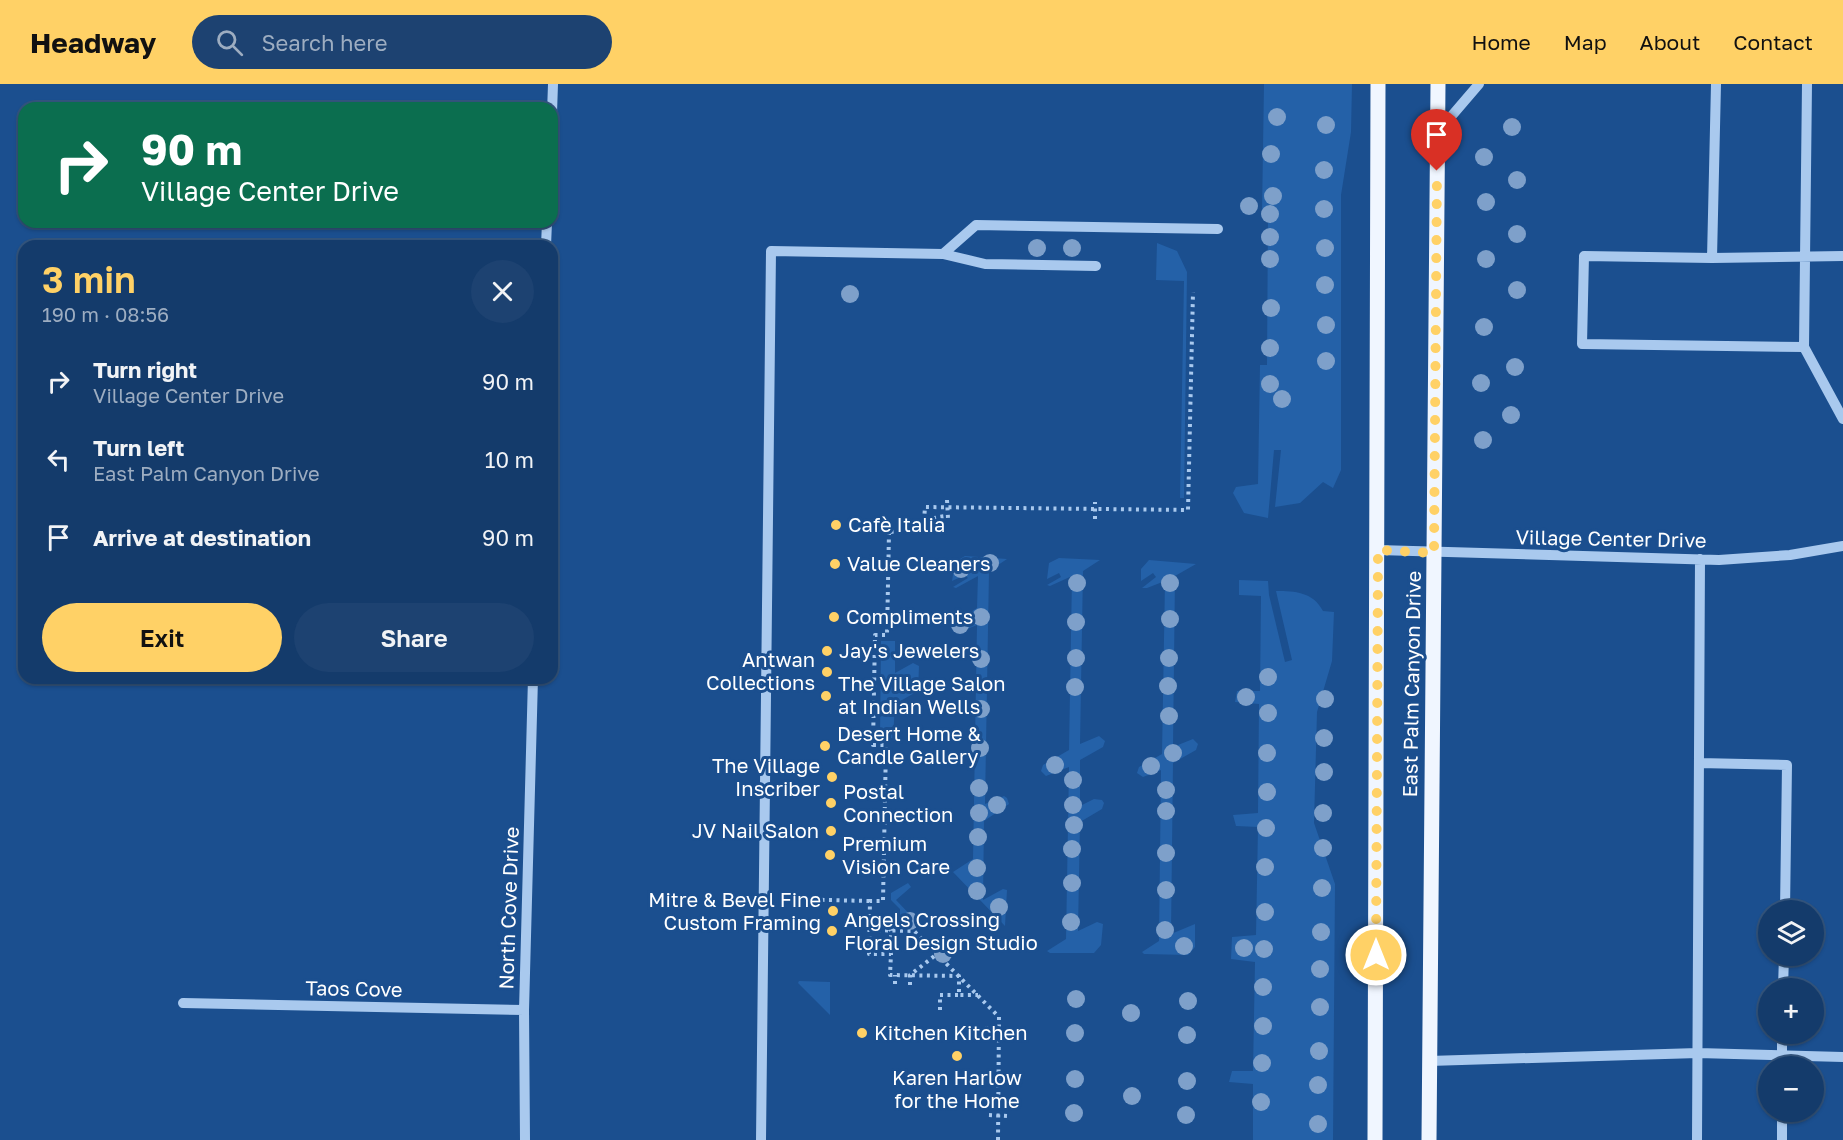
<!DOCTYPE html>
<html lang="en">
<head>
<meta charset="utf-8">
<style>
	:root { --surface:#143b6b; --page:#1d4271; --text:#f1f3f6; --muted:#9dadc1; --line:#33557e; --accent:#ffd166 }
	body { margin:0; font-family:"Golos Text",sans-serif; background:var(--page); color:var(--text); height:100vh; display:flex; flex-direction:column; font-size:22px; white-space:nowrap }
	* { box-sizing:border-box; margin:0 }
	p { font-size:20px; color:var(--muted) }
	.icon { flex:none; width:33px; height:33px; fill:none; stroke:currentColor; stroke-width:2; stroke-linecap:round; stroke-linejoin:round }
	.map { position:relative; flex:1; overflow:hidden }
	.panel { position:absolute; left:18px; top:156px; width:540px; height:444px; display:flex; flex-direction:column; background:var(--surface); border-radius:18px; box-shadow:0 2px 4px #0004,0 0 0 2px var(--line) }
	.panel>* { flex:none }
	.guide { position:absolute; left:18px; top:18px; width:540px; height:126px; border-radius:18px; box-shadow:0 2px 4px #0004,0 0 0 2px var(--line); background:#0b6e4f; color:#fff; overflow:hidden }
	.buttons { position:absolute; left:1758px; top:816px; display:grid; gap:12px }
	.buttons a { display:grid; place-items:center; width:66px; height:66px; border-radius:50%; background:var(--surface); box-shadow:0 2px 4px #0004,0 0 0 2px var(--line); font-size:30px }
	.pin { position:absolute; display:grid; place-items:center; width:51px; height:51px; color:#fff; margin:-62px -26px; border-radius:50% 50% 50% 0; rotate:-45deg; box-shadow:0 0 6px #0007 }
	.pin .icon { rotate:45deg }
	.me { position:absolute; width:66px; margin:-33px; rotate:0deg; stroke-linejoin:round; filter:drop-shadow(0 0 4px #0008) }
	.turn { display:flex; align-items:center; gap:21px; height:126px; padding:0 24px; font-size:27px }
	.turn .icon { width:78px; height:78px; stroke-width:2.5 }
	.turn b { display:block; font-size:42px; line-height:51px }
	.round { display:grid; place-items:center; flex:none; width:63px; height:63px; border-radius:32px; background:var(--page) }
	.headline { display:flex; align-items:center; justify-content:space-between; height:102px; padding:0 24px }
	h1 { font-size:36px; font-weight:600; line-height:45px; color:var(--accent) }
	.primary-button { display:flex; gap:12px; margin-top:auto; padding:12px 24px }
	.primary-button a { flex:1; height:69px; border-radius:36px; background:var(--accent); color:#111; font-size:24px; font-weight:600; line-height:69px; text-align:center }
	.primary-button a+a { background:var(--page); color:var(--text) }
	ul { padding:0; list-style:none }
	li { display:flex; align-items:center; gap:18px; height:78px; padding:0 24px }
	li div { flex:1 }
	li b { display:block; font-size:22px }
	li em { font-style:normal }
	header { display:flex; align-items:center; gap:36px; box-sizing:border-box; height:84px; padding:0 30px; background:var(--accent); color:#111 }
	header strong { font-size:28px }
	nav { display:flex; gap:33px; margin-inline-start:auto; font-size:21px }
	.search { width:420px; height:54px; background:var(--page); display:flex; align-items:center; gap:15px; box-sizing:border-box; padding:0 21px; border-radius:33px; color:var(--muted); font-size:22px }
	.map>svg:first-child { display:block }
</style>
</head>
<body>
<header>
<strong>Headway</strong>
<div class="search"><svg class="icon" aria-label="search" viewBox="0 0 24 24"><circle cx="10" cy="10" r="6"/><path d="M15 15l6 6"/></svg>Search here</div>
<nav><a>Home</a><a>Map</a><a>About</a><a>Contact</a></nav>
</header>
<div class="map">
<svg width="1843" height="1056" viewBox="0 0 1843 1056">
	<rect width="100%" height="100%" fill="#1b4f8f"/>
	<path fill="#2461a8" d="M1264,0H1352L1351,48L1341,111V386L1333,404L1323,398L1300,419L1275,423L1281,366H1274L1268,434L1244,429L1233,409L1236,403L1258,400L1260,281H1267L1268,128L1262,129Z
		M1157,159L1177,167L1187,188L1184,414H1180L1184,197L1156,196Z
		M965,472L1007,475L989,487L985,720L1004,712L1007,714L1009,720L984,737L983,816L1003,805L1007,806L1005,842L953,788L973,775L977,541L957,549L951,541L977,524L978,492L956,504L953,503L968,494L965,491L952,497L955,478Z
		M1059,474L1100,476L1083,487L1080,660L1099,652L1105,657L1103,663L1080,676V722L1094,715L1102,716L1104,719L1102,725L1080,738L1078,847L1097,838L1103,840L1101,861L1094,869H1050L1047,867L1066,855L1069,683L1046,692L1041,687L1043,681L1069,666L1072,492L1050,502L1047,501L1061,493L1059,489L1047,495L1049,479Z
		M1149,476L1196,480L1175,492L1173,663L1193,655L1198,660L1196,666L1173,679L1171,850L1195,840V863L1188,871L1144,870L1142,868L1159,857L1161,686L1143,693L1137,689L1139,683L1162,670L1165,497L1147,504H1142L1156,493L1153,489L1141,497V485Z
		M1239,496L1268,497L1269,511L1285,578L1292,576L1276,507C1295,507 1313,508 1323,527L1334,528L1332,577L1317,628L1314,739L1335,800L1333,1056H1253V1000L1229,998L1232,987H1253L1255,878L1231,875L1232,853L1256,851L1258,743L1236,742L1233,731L1258,729L1259,620L1235,618L1237,607H1260L1261,512L1239,511Z
		M881,557H895V589L913,579L919,582L918,607L895,620L893,654H880Z
		M908,799L911,803L896,816L919,840H900V825L891,816V809Z
		M799,897L830,898V931L798,899Z"/>
	<g fill="none" stroke-linecap="round" stroke-linejoin="round">
		<path stroke="#a9c9ee" stroke-width="4" stroke-dasharray="3 4.5" stroke-linecap="butt" d="M947,416L948,434
			M1095,435V418
			M924,437L925,423L1188,426L1193,208
			M883,448C912,449 920,434 947,432
			M889,448L887,551H875L873,661H886L883,817H870L869,870H891L890,891L959,892V911H978
			M784,815L870,817
			M863,832H870L891,846V870
			M870,846L914,847L999,933L998,1056
			M895,900V891
			M910,901V891L937,870
			M940,926V911H959
			M985,944L999,945
			M989,1031L1007,1032"/>
		<path stroke="#a9c9ee" stroke-width="10" d="M1716,0L1712,174L1584,172L1582,260L1804,263L1843,335
			M552,29L553,0
			M1437,49L1479,0
			M546,162L547,138
			M943,170L985,180L1096,182
			M1712,174L1843,172
			M1804,263L1807,0
			M1378,466L1719,476L1790,471L1843,462
			M1699,679L1787,681L1785,826
			M1783,904L1784,872
			M183,919L524,926
			M1429,977L1698,969L1843,973
			M1782,982V950
			M1782,1028V1056
			M525,1056L524,926L533,594
			M761,1056L771,167L943,170L976,141L1218,145
			M1697,1056L1700,475"/>
		<path stroke="#f0f6ff" stroke-width="15" d="M1375,1056L1378,0
			M1429,1056L1438,0"/>
	</g>
	<g fill="#7ea0ca">
		<circle cx="1277" cy="33" r="9"/>
		<circle cx="1326" cy="41" r="9"/>
		<circle cx="1512" cy="43" r="9"/>
		<circle cx="1271" cy="70" r="9"/>
		<circle cx="1484" cy="73" r="9"/>
		<circle cx="1324" cy="86" r="9"/>
		<circle cx="1517" cy="96" r="9"/>
		<circle cx="1273" cy="112" r="9"/>
		<circle cx="1486" cy="118" r="9"/>
		<circle cx="1249" cy="122" r="9"/>
		<circle cx="1324" cy="125" r="9"/>
		<circle cx="1270" cy="130" r="9"/>
		<circle cx="1517" cy="150" r="9"/>
		<circle cx="1270" cy="153" r="9"/>
		<circle cx="1037" cy="164" r="9"/>
		<circle cx="1072" cy="164" r="9"/>
		<circle cx="1325" cy="164" r="9"/>
		<circle cx="1270" cy="175" r="9"/>
		<circle cx="1486" cy="175" r="9"/>
		<circle cx="1325" cy="201" r="9"/>
		<circle cx="1517" cy="206" r="9"/>
		<circle cx="850" cy="210" r="9"/>
		<circle cx="1271" cy="224" r="9"/>
		<circle cx="1326" cy="241" r="9"/>
		<circle cx="1484" cy="243" r="9"/>
		<circle cx="1270" cy="264" r="9"/>
		<circle cx="1326" cy="277" r="9"/>
		<circle cx="1515" cy="283" r="9"/>
		<circle cx="1481" cy="299" r="9"/>
		<circle cx="1270" cy="300" r="9"/>
		<circle cx="1282" cy="315" r="9"/>
		<circle cx="1511" cy="331" r="9"/>
		<circle cx="1483" cy="356" r="9"/>
		<circle cx="990" cy="479" r="9"/>
		<circle cx="961" cy="485" r="9"/>
		<circle cx="1077" cy="499" r="9"/>
		<circle cx="1170" cy="499" r="9"/>
		<circle cx="981" cy="533" r="9"/>
		<circle cx="1170" cy="535" r="9"/>
		<circle cx="1076" cy="538" r="9"/>
		<circle cx="960" cy="541" r="9"/>
		<circle cx="1076" cy="574" r="9"/>
		<circle cx="1169" cy="574" r="9"/>
		<circle cx="981" cy="575" r="9"/>
		<circle cx="1268" cy="593" r="9"/>
		<circle cx="1168" cy="602" r="9"/>
		<circle cx="1075" cy="603" r="9"/>
		<circle cx="1246" cy="613" r="9"/>
		<circle cx="1325" cy="615" r="9"/>
		<circle cx="981" cy="625" r="9"/>
		<circle cx="1268" cy="629" r="9"/>
		<circle cx="1169" cy="632" r="9"/>
		<circle cx="1324" cy="654" r="9"/>
		<circle cx="980" cy="664" r="9"/>
		<circle cx="1173" cy="669" r="9"/>
		<circle cx="1267" cy="669" r="9"/>
		<circle cx="1055" cy="681" r="9"/>
		<circle cx="1151" cy="682" r="9"/>
		<circle cx="1324" cy="688" r="9"/>
		<circle cx="1073" cy="696" r="9"/>
		<circle cx="979" cy="704" r="9"/>
		<circle cx="1166" cy="706" r="9"/>
		<circle cx="1267" cy="708" r="9"/>
		<circle cx="997" cy="721" r="9"/>
		<circle cx="1073" cy="721" r="9"/>
		<circle cx="1166" cy="727" r="9"/>
		<circle cx="979" cy="729" r="9"/>
		<circle cx="1323" cy="729" r="9"/>
		<circle cx="1074" cy="741" r="9"/>
		<circle cx="1266" cy="744" r="9"/>
		<circle cx="978" cy="753" r="9"/>
		<circle cx="1323" cy="764" r="9"/>
		<circle cx="1072" cy="765" r="9"/>
		<circle cx="1166" cy="769" r="9"/>
		<circle cx="1265" cy="783" r="9"/>
		<circle cx="977" cy="784" r="9"/>
		<circle cx="1072" cy="799" r="9"/>
		<circle cx="1322" cy="804" r="9"/>
		<circle cx="1166" cy="806" r="9"/>
		<circle cx="977" cy="807" r="9"/>
		<circle cx="999" cy="823" r="9"/>
		<circle cx="1265" cy="828" r="9"/>
		<circle cx="910" cy="837" r="9"/>
		<circle cx="1071" cy="838" r="9"/>
		<circle cx="1165" cy="846" r="9"/>
		<circle cx="1321" cy="848" r="9"/>
		<circle cx="1184" cy="862" r="9"/>
		<circle cx="1244" cy="864" r="9"/>
		<circle cx="1264" cy="865" r="9"/>
		<circle cx="943" cy="870" r="9"/>
		<circle cx="1320" cy="885" r="9"/>
		<circle cx="1263" cy="903" r="9"/>
		<circle cx="1076" cy="915" r="9"/>
		<circle cx="1188" cy="917" r="9"/>
		<circle cx="1320" cy="923" r="9"/>
		<circle cx="1131" cy="929" r="9"/>
		<circle cx="1263" cy="942" r="9"/>
		<circle cx="1075" cy="949" r="9"/>
		<circle cx="1187" cy="951" r="9"/>
		<circle cx="1319" cy="967" r="9"/>
		<circle cx="1262" cy="979" r="9"/>
		<circle cx="1075" cy="995" r="9"/>
		<circle cx="1187" cy="997" r="9"/>
		<circle cx="1318" cy="1001" r="9"/>
		<circle cx="1132" cy="1012" r="9"/>
		<circle cx="1261" cy="1018" r="9"/>
		<circle cx="1074" cy="1029" r="9"/>
		<circle cx="1186" cy="1031" r="9"/>
		<circle cx="1318" cy="1040" r="9"/>
	</g>
	<g fill="none" stroke-linecap="round" stroke-linejoin="round">
		<path stroke="#ffd166" stroke-width="10" stroke-dasharray="0 18" d="M1376,871L1378,466L1434,469L1437,87"/>
	</g>
	<g fill="#ffd166" stroke="#1b4f8f" stroke-width="2">
		<circle cx="836" cy="441" r="6"/>
		<circle cx="835" cy="480" r="6"/>
		<circle cx="834" cy="533" r="6"/>
		<circle cx="827" cy="567" r="6"/>
		<circle cx="827" cy="588" r="6"/>
		<circle cx="826" cy="612" r="6"/>
		<circle cx="825" cy="662" r="6"/>
		<circle cx="832" cy="693" r="6"/>
		<circle cx="831" cy="719" r="6"/>
		<circle cx="831" cy="747" r="6"/>
		<circle cx="830" cy="771" r="6"/>
		<circle cx="833" cy="827" r="6"/>
		<circle cx="832" cy="847" r="6"/>
		<circle cx="862" cy="949" r="6"/>
		<circle cx="957" cy="972" r="6"/>
	</g>
	<g text-anchor="middle" stroke-width="6" stroke-linejoin="round" paint-order="stroke">
		<g font-size="20" fill="#fff" stroke="#1b4f8f" text-anchor="start">
			<text x="848" y="448">Cafè Italia</text>
			<text x="847" y="487">Value Cleaners</text>
			<text x="846" y="540">Compliments</text>
			<text x="839" y="574">Jay's Jewelers</text>
			<text x="815" y="583" text-anchor="end">Antwan<tspan x="815" dy="23">Collections</tspan></text>
			<text x="838" y="607">The Village Salon<tspan x="838" dy="23">at Indian Wells</tspan></text>
			<text x="837" y="657">Desert Home &amp;<tspan x="837" dy="23">Candle Gallery</tspan></text>
			<text x="820" y="689" text-anchor="end">The Village<tspan x="820" dy="23">Inscriber</tspan></text>
			<text x="843" y="715">Postal<tspan x="843" dy="23">Connection</tspan></text>
			<text x="819" y="754" text-anchor="end">JV Nail Salon</text>
			<text x="842" y="767">Premium<tspan x="842" dy="23">Vision Care</tspan></text>
			<text x="821" y="823" text-anchor="end">Mitre &amp; Bevel Fine<tspan x="821" dy="23">Custom Framing</tspan></text>
			<text x="844" y="843">Angels Crossing<tspan x="844" dy="23">Floral Design Studio</tspan></text>
			<text x="874" y="956">Kitchen Kitchen</text>
			<text x="957" y="1001" text-anchor="middle">Karen Harlow<tspan x="957" dy="23">for the Home</tspan></text>
		</g>
		<g font-size="20" fill="#fff" stroke="#1b4f8f">
			<text transform="translate(1611 455) rotate(1)" y="7">Village Center Drive</text>
			<text transform="translate(1412 600) rotate(-89)" y="7">East Palm Canyon Drive</text>
			<text transform="translate(509 824) rotate(-88)" y="7">North Cove Drive</text>
			<text transform="translate(354 905) rotate(1)" y="7">Taos Cove</text>
		</g>
	</g>
</svg>
<div class="buttons">
<a><svg class="icon" aria-label="layers" viewBox="0 0 24 24"><path d="M12 4l9 5-9 5-9-5zM3 14l9 5 9-5"/></svg></a>
<a>+</a>
<a>−</a>
</div>
<div class="pin" style="left:1437px;top:87px;background:#d93025"><svg class="icon" aria-label="arrive" viewBox="0 0 24 24"><path d="M6 21V4h12l-3 4 3 4H6"/></svg></div>
<svg class="me" style="left:1376px;top:871px" viewBox="-20 -20 40 40"><circle r="17" fill="#ffd166" stroke="#fff" stroke-width="3"/><path d="M0-11L8 9 0 5-8 9z" fill="#fff"/></svg>
<div class="guide">
<div class="turn"><svg class="icon" aria-label="right" viewBox="0 0 24 24"><path d="M7 20v-9h11M14 6l5 5-5 5"/></svg><div><b>90 m</b>Village Center Drive</div></div>
</div>
<section class="panel">
<div class="headline"><div><h1>3 min</h1><p>190 m · 08:56</p></div><a class="round"><svg class="icon" aria-label="close" viewBox="0 0 24 24"><path d="M6 6l12 12M18 6L6 18"/></svg></a></div>
<ul>
<li><svg class="icon" aria-label="right" viewBox="0 0 24 24"><path d="M7 20v-9h11M14 6l5 5-5 5"/></svg><div><b>Turn right</b><p>Village Center Drive</p></div><em>90 m</em></li>
<li><svg class="icon" aria-label="left" viewBox="0 0 24 24"><path d="M17 20v-9H6M10 6l-5 5 5 5"/></svg><div><b>Turn left</b><p>East Palm Canyon Drive</p></div><em>10 m</em></li>
<li><svg class="icon" aria-label="arrive" viewBox="0 0 24 24"><path d="M6 21V4h12l-3 4 3 4H6"/></svg><div><b>Arrive at destination</b></div><em>90 m</em></li>
</ul>
<div class="primary-button"><a>Exit</a><a>Share</a></div>
</section>
</div>
</body>
</html>
